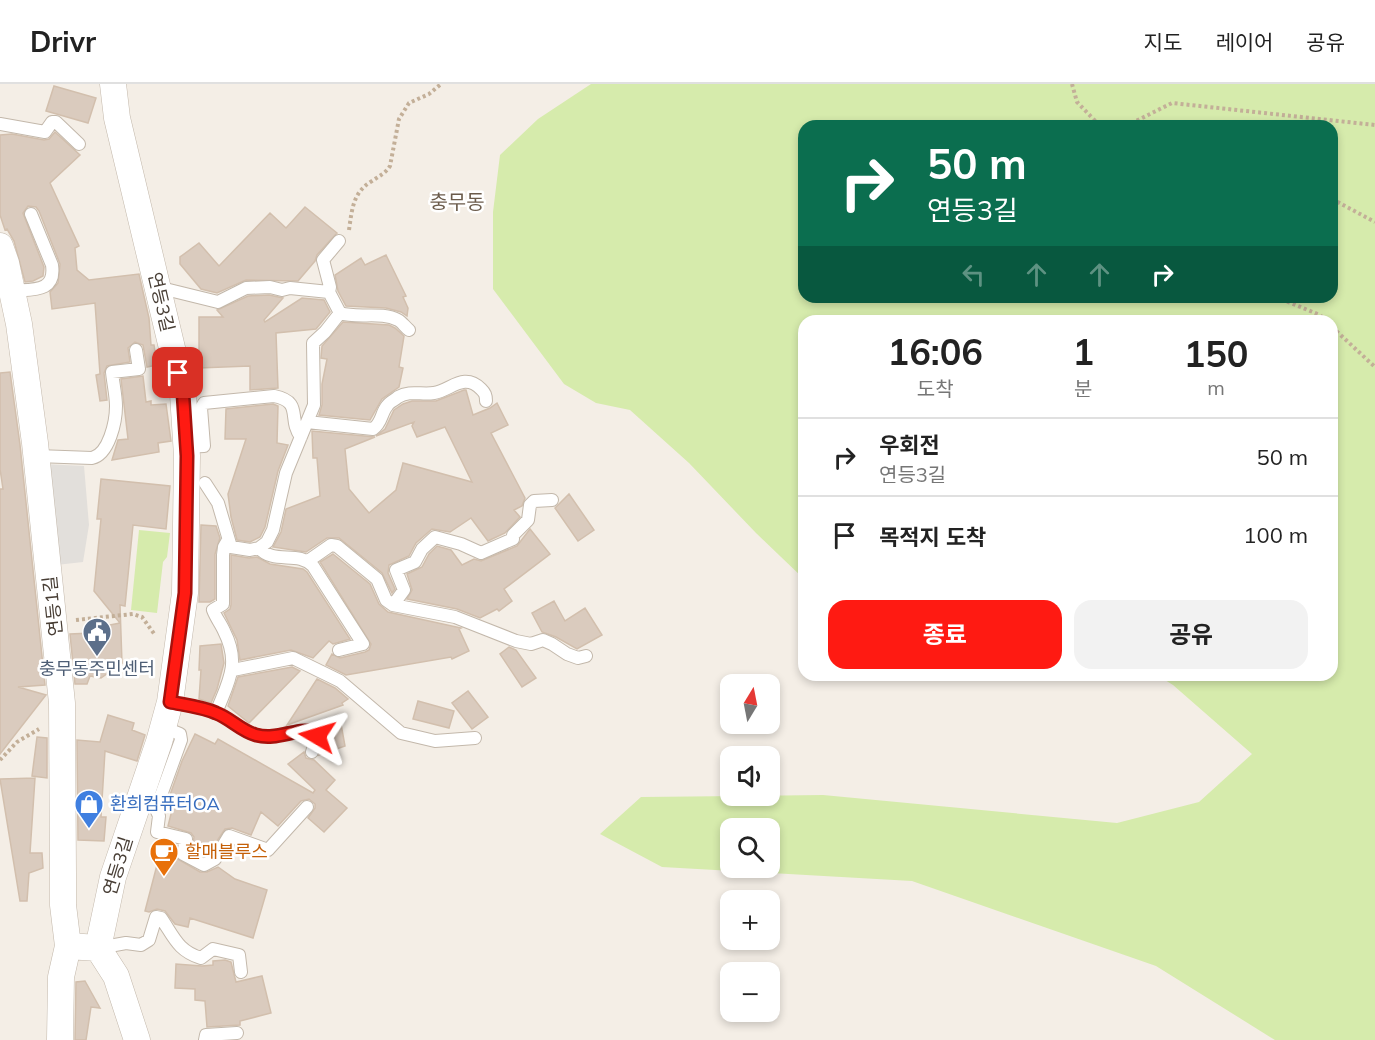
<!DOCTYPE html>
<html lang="ko">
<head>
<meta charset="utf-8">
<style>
	:root { --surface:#fff; --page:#f2f2f2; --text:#222; --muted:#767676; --line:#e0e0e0; --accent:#ff1a12 }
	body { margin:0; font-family:Mulish,"Noto Sans KR",sans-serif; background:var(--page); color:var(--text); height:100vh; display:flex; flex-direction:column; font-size:22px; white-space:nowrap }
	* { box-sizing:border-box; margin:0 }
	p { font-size:20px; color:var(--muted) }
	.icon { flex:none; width:33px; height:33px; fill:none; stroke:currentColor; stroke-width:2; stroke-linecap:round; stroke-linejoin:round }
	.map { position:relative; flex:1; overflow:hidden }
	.drawer { position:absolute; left:798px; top:231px; width:540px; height:366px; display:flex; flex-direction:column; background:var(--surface); border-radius:18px; box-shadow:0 3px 9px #0003 }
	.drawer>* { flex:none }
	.top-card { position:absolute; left:798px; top:36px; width:540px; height:183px; border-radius:18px; box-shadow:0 3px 9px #0003; background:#0b6e4f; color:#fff; overflow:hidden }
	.needle { width:39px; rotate:10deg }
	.controls { position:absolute; left:720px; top:590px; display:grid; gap:12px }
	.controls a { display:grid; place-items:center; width:60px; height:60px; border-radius:12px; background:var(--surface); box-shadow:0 3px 9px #0003; font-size:30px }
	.pin { position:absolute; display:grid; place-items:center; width:51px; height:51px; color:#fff; margin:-26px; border-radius:12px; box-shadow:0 3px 9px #0006 }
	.me { position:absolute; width:66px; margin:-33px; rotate:277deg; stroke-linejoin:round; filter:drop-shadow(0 0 4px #0008) }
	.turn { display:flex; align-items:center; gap:21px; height:126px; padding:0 30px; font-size:27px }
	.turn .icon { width:78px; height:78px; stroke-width:2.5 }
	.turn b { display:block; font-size:42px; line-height:51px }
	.lanes { display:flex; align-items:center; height:57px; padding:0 30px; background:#0003; justify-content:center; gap:30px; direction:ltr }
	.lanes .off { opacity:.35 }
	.eta { display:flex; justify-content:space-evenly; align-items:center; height:102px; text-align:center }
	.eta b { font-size:36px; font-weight:700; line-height:42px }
	.action { display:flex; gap:12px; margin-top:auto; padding:12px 30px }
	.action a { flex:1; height:69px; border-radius:18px; background:var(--accent); color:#fff; font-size:24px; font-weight:700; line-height:69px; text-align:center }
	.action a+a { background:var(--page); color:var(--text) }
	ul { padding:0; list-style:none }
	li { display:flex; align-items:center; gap:18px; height:78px; padding:0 30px; border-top:2px solid var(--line) }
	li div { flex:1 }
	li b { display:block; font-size:22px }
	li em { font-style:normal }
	header { display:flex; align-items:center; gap:36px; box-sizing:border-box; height:84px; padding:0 30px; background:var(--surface); border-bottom:2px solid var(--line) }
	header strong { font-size:28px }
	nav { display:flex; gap:33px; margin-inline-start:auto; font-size:21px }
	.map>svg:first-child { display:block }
</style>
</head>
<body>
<header>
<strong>Drivr</strong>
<nav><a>지도</a><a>레이어</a><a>공유</a></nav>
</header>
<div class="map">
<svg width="1375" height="956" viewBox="0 0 1375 956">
	<rect width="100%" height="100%" fill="#f4eee6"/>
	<path fill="#d6ebac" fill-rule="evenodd" d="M591,0H1375V956H1275L1156,882L912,797L662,783L600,750L641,713L823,711L1117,739L1199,718L1252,670L1173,601L1157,591H1332V237H804V495L756,449L689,379L630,326L596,319L564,300L493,205V128L500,71L538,35ZM804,42H1332V213H804ZM730,744H770V783H730Z
		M139,446L170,449L167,473L163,478L157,529L131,526Z"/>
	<path fill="#e2dfdb" d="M43,380L84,382L89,441L83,478L56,481Z"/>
	<path fill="#dacbbe" stroke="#d2bfad" stroke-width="1.5" d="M54,2L96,14L88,39L46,27Z
		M55,48L80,71L50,99L79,162L75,164L77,186L89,196L139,190L149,234L151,261H154L157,281L147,283L143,261L135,258L128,264L130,278L107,282L104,289L107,316L100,317L96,291L100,290L95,219L52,225L50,208L58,199L60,180L39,127L36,123L28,122L23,129L44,183L43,192L33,197L25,198L14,157L7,145L5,146L0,131V51L12,50L44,56L49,55Z
		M305,123L337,149L317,171L315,177L298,197L246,196L217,209L201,205L180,180V173L199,159L219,182L270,129L286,144Z
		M386,171L406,212L403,213L408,224L407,232L401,228L386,224L346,222L338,207L335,191L361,174L365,181Z
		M269,211L283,214L264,236L265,238L302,214L324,216L330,228L316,245L276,249L278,304L250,306V282L199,284V233H223L217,226L248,212Z
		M343,238L389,241L395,244L404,252L399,283L403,284L399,303L382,315L370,336L319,331L322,321V300L327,275L321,274L322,262Z
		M10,288L20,361L45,601L18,603L46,611L0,670V405H3L0,385V289Z
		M143,292L146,318L151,317V321L166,320L171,357L158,359L159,368L112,376L118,356L128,355L121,295Z
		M464,306H466L473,331L490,324L497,319L508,341L491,349L525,414L522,422L514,426L520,433L505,449L488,457L471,434L450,448L432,445L416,459L409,472L389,481L388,489L395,505L392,509L382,489L339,454H327L306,468L273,463L281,448L286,425L320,412L317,374H313L312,347L375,353L345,365L349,405L369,429L396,406L403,379L472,398L445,343L417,353L412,342L414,338L376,352L385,345L394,326L403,320L412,317H436Z
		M273,320L278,322L277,359L288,361L278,387L265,443L260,453L250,458L237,456L231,433L228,410L246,355H225L226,325Z
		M101,395L170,402L166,445L133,441L125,522L120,521L122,579L101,594L90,592L87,600H75L70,550L92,549L95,544L120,539L94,507L101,435H97Z
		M569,410L594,446L578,457L555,424Z
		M201,441L216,442L220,454L215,470V515L210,518H199Z
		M530,445L550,470L504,505L512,517L499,527L497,525L480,534L457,525L407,515L412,506L407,490L422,483L429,470L437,462L451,466L462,481L474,475L481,477L517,462Z
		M333,470L370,500L379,520L388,528L461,544L459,545L469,567L452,575L451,573L346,591L326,581L332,570L340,574L365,568L369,566L371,560L320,478Z
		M231,471L249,474L257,473L270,480L303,485L307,488L350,555L333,560L329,557L313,574L291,566L240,576L237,556L224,529L230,525L231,521Z
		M554,517L565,537L585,524L602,551L577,565L556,553L542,548L532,529Z
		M221,560L224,579L217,605L211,619L199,615L201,586H199L200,562Z
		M509,563L516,566L536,594L522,603L500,570Z
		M292,583L300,587L249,639L228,622L238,593Z
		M317,595L335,604L348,615L342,619L343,621L287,641Z
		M468,607L488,633L472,645L452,619Z
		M418,617L454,627L449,644L413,635Z
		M108,631L134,639L132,646L145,651L137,677L105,667L101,733H106L104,757L78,756L77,656L100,658Z
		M341,640L345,662L319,671L325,652Z
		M195,650L215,660L218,655L313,709L315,706L288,680L304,668L306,674L314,676L335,696L326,706L347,724L324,748L308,734L315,724V720L309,715L301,717L278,742L261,728L251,751L232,744L225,745L209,769L204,772L192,766L194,753L191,749L168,742L172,726L180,716L170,711L182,677Z
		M37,653L47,654V694L32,692Z
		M35,694L30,769H42L43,784L29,789L27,817H20L0,695Z
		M163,758L176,761V774L200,788H207L218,783L235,795L267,806L253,854L190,834L188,843L175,840L165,827L157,825L149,828L145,827Z
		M225,876L231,878L236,898L262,892L271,929L240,937V941L207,943L205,917L195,916V905L175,904L176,880L202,882L213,881V877Z
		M85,897L100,924L91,923L86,956H75L76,898Z"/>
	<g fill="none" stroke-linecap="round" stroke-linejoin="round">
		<g stroke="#c3b8ab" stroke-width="14">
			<path id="service" d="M0,40L45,48L52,38H56L79,60
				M157,203L218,218L246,204L270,203L282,206L290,204L329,208L330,203L323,176L339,157
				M12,207C32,205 56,209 52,181L31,130
				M329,208L340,229C358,235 381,227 398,236C402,238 405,243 409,246
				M307,338L373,345C382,339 381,329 387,322C389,318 395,316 398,313C410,306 421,311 434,309C451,306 464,288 481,305C485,309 486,311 486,317
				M186,363L204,362L201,324L204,319L274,312C304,318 287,335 301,353
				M37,372L92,374C109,370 116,338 116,322C116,311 113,299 112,288L139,285L136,266
				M205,399L218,419L231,463L250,466L259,464L267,458L273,446L286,389L314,321L313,259L325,248L340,229
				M259,464C274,481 298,466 313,482L363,560L339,566
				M308,477L331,461L337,462L377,495L386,516L393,521L455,533L516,557L531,560L543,556L552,560L567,570L578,574L586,572
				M393,521L404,506L396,486L415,478L422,465L435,453L461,460L481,469L513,455V451L528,436L530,421L534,417L552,416
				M233,586L293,574L340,597L401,649L435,657L475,654
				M170,618C185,621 202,623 216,629C230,634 241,647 256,651C278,657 296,642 316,648L317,652L312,668
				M216,629C228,598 241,580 224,547C221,540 216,534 213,526L223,520V471L224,463L228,456
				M163,643L180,650L181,656L156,725L159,732L157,748L186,755L183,770L204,781L215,775L229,752L268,766L307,723
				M98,864L126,859L141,861L149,856L156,833L161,834C174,853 178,867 201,874L213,865L239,871L241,888
				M205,956L206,951L237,949"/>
		</g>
		<g stroke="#c3b8ab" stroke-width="27">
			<path id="minor" d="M0,162L6,179L19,240L35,359L62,619L63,789V821L68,862L61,893L60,956
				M68,862L98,864L113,793L159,658L170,618L185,509L187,372L183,310L117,34L113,0
				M98,864L116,892L137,956"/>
		</g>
		<path stroke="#c3af98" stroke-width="4" stroke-dasharray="3 3" stroke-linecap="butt" d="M1072,0L1077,18L1100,42
			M1126,42L1172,19L1375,41
			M1332,115L1375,138
			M349,146C352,125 353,108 372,97C379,92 386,89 390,82L399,35L409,19L429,10L441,0
			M1276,213L1320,231L1326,237
			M1332,243L1375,283
			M76,536L133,530L142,533L155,551
			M0,676L17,658L39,645"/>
		<use href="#service" stroke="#fff" stroke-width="12"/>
		<use href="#minor" stroke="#fff" stroke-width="26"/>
	</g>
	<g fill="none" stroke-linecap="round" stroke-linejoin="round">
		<g stroke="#a6110c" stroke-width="15">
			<path id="route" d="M178,289L183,310L187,372L185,509L170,618C185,621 202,623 216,629C230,634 241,647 256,651C278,657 296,643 316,648L317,652"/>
		</g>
		<use href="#route" stroke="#ff1a12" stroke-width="10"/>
	</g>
	<defs>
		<g id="civic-pin" transform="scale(1.5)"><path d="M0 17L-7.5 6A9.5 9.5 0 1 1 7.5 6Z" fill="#5c6f8a" stroke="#fff"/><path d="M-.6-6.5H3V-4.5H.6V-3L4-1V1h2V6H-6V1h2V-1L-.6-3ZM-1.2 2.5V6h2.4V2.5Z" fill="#fff"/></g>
		<g id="shop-pin" transform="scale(1.5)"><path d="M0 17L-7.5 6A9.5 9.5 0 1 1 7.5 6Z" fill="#3f7fe0" stroke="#fff"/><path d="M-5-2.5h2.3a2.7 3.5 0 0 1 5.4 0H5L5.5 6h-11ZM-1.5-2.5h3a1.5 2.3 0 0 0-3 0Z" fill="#fff"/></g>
		<g id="cafe-pin" transform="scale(1.5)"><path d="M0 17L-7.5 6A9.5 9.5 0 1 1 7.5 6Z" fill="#e8710a" stroke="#fff"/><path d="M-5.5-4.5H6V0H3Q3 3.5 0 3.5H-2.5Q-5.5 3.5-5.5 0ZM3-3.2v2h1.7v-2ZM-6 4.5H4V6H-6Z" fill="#fff"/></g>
	</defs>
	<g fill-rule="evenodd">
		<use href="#civic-pin" x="97" y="548"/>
		<use href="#shop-pin" x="89" y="720"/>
		<use href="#cafe-pin" x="164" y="768"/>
	</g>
	<g text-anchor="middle" stroke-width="5" stroke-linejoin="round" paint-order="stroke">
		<g font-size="18" fill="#483e35" stroke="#fff">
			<text transform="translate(161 218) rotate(77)" y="6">연등3길</text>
			<text transform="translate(53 522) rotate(-96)" y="6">연등1길</text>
			<text transform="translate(118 782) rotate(-73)" y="6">연등3길</text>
		</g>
		<g font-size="18" fill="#4e5e75" stroke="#fff">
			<text x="97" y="591">충무동주민센터</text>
		</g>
		<g font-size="18" fill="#366cbe" stroke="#fff" text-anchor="start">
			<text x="110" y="726">환희컴퓨터OA</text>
		</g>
		<g font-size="18" fill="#c56008" stroke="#fff" text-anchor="start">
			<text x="185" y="774">할매블루스</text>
		</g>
		<g font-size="20" fill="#6b5b4b" stroke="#fff">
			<text x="457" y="125">충무동</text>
		</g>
	</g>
</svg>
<div class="controls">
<a><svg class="needle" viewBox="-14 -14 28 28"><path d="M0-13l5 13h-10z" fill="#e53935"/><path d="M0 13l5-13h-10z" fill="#767676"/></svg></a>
<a><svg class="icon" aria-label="sound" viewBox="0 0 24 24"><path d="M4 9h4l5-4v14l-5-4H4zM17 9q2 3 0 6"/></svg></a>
<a><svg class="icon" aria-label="search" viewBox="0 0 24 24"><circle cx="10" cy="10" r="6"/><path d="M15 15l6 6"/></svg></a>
<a>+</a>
<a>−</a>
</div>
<div class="pin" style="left:178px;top:289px;background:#d93025"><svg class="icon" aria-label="arrive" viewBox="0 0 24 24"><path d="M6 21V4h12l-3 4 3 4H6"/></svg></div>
<svg class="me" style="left:317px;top:652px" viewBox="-20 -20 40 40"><path d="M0-17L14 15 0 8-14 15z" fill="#ff1a12" stroke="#fff" stroke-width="4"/></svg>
<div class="top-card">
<div class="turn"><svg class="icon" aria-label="right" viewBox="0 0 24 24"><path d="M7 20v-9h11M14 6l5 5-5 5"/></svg><div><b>50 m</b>연등3길</div></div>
<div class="lanes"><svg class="icon off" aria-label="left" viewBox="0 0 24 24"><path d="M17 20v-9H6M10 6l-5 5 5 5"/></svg><svg class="icon off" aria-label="ahead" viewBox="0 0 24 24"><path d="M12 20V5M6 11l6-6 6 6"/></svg><svg class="icon off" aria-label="ahead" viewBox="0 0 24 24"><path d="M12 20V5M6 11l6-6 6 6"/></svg><svg class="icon" aria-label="right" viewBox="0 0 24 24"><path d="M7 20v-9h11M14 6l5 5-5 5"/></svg></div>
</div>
<section class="drawer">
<div class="eta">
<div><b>16:06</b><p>도착</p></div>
<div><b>1</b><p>분</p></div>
<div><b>150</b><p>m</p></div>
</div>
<ul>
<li><svg class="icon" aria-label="right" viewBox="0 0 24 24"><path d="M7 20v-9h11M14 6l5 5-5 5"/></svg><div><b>우회전</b><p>연등3길</p></div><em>50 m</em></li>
<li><svg class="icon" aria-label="arrive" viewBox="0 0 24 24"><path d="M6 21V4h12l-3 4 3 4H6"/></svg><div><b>목적지 도착</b></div><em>100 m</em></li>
</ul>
<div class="action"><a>종료</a><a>공유</a></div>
</section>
</div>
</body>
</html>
